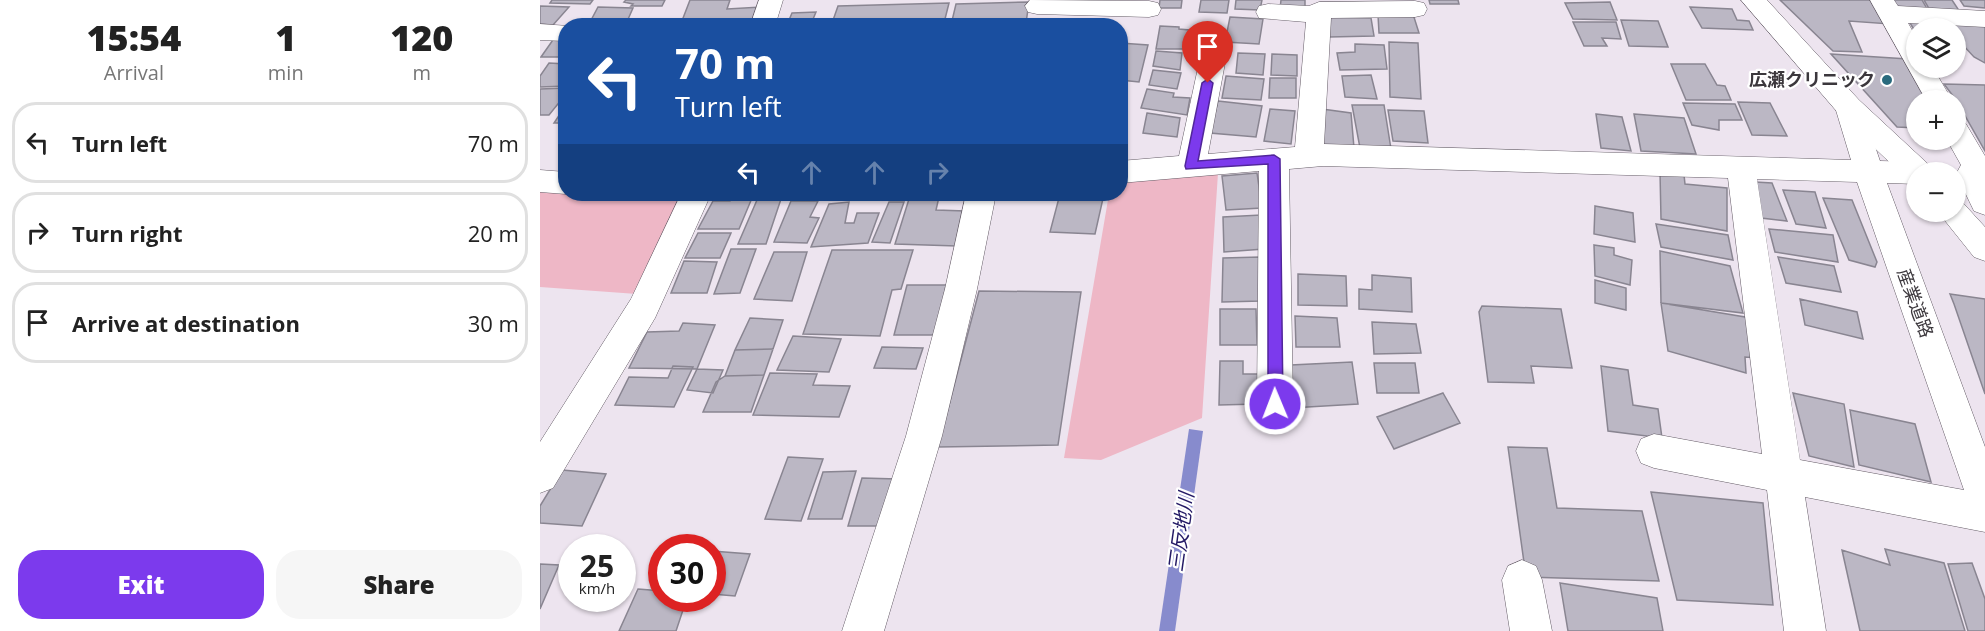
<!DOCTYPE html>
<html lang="en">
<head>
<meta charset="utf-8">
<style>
	:root { --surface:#fff; --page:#f6f6f6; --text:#222; --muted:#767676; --line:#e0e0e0; --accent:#7c3aed }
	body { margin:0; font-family:"Open Sans","Noto Sans JP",sans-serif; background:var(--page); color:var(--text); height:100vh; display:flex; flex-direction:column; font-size:22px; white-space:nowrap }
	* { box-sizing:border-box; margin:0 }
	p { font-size:20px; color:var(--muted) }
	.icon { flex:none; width:33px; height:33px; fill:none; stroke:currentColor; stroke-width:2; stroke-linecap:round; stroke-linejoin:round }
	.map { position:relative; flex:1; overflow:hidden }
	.panel { display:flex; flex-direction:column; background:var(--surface); width:540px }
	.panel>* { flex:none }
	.hud { position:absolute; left:18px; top:18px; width:570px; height:183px; border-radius:24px; box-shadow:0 2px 4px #0004; background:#1a4fa0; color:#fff; overflow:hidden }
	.buttons { position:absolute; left:1366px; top:18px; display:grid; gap:12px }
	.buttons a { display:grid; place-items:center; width:60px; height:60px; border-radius:50%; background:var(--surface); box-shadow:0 2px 4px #0004; font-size:30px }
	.speed { position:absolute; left:18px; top:534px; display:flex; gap:12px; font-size:30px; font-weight:700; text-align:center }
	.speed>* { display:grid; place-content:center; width:78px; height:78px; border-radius:50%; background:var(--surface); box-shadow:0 2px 4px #0004; line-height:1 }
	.speed small { font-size:15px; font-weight:400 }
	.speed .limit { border:9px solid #d22; background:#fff; color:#111 }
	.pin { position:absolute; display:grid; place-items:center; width:51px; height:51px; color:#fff; margin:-62px -26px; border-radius:50% 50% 50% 0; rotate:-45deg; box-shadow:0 0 6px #0007 }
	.pin .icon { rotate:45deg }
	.me { position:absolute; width:66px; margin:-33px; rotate:359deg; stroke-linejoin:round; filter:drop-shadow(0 0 4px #0008) }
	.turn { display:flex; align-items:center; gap:21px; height:126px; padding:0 18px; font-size:27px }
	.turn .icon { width:78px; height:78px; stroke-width:2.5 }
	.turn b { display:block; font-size:42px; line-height:51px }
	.lanes { display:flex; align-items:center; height:57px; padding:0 18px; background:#0003; justify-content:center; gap:30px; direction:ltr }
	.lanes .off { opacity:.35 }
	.eta { display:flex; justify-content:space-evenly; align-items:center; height:102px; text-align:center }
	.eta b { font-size:36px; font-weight:800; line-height:42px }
	.cta { display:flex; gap:12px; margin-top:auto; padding:12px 18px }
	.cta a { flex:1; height:69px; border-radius:24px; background:var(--accent); color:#fff; font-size:24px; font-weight:800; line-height:69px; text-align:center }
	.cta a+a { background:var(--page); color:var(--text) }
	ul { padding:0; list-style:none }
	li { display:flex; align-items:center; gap:18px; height:81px; margin:0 12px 9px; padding:0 6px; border:3px solid var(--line); border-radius:24px }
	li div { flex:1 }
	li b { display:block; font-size:22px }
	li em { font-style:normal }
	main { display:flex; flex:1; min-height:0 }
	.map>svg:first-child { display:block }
</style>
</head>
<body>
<main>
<section class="panel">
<div class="eta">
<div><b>15:54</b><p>Arrival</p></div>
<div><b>1</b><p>min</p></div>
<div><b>120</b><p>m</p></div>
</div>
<ul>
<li><svg class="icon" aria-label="left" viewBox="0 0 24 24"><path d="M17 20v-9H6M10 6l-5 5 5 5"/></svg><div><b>Turn left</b></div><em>70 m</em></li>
<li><svg class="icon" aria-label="right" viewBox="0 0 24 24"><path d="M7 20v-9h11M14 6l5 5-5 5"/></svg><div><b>Turn right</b></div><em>20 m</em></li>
<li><svg class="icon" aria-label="arrive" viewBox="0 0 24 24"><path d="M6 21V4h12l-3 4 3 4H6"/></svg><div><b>Arrive at destination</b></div><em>30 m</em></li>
</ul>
<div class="cta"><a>Exit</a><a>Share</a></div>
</section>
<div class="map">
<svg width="1445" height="631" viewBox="0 0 1445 631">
	<rect width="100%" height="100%" fill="#ede4ef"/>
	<path fill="#eeb7c6" d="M678,173L662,418L561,460L524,458L569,194H580L581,183Z
		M0,191L113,194L145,197L97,294L0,287Z"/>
	<path fill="#878bcd" d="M649,429L663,431L635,631H619Z"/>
	<path fill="#bbb7c4" stroke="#898591" stroke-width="1.5" d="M12,0H53L50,4L10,3Z
		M86,0H125L122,6H91L93,4L84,2Z
		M150,0H190L187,9L221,7L216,24L140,26Z
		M620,0H642L641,8H619Z
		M661,0H689L687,13L659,12Z
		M696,0H722L720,10L695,9Z
		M741,0H765V11L740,9Z
		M889,0H918L919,4H890Z
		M1240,0H1333L1350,24L1309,21L1322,52L1293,51Z
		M1353,0H1382L1390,14L1361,12Z
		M1384,0H1412L1422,15L1391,12Z
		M1420,0H1445V8L1424,6Z
		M489,2L486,23L411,25L416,4Z
		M1070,2L1077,20L1033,19L1025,3Z
		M409,3L404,23L291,26L298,6Z
		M0,6L29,7L13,25L0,24Z
		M58,7L93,8L85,26H48Z
		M1150,7L1192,9L1197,20L1209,21L1213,30L1162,28Z
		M276,12L271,24L247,25L252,13Z
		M873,14L879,33H839L838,15Z
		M1366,16L1445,21V63L1434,57L1421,43L1416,42V28H1377V35Z
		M690,17L723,19L719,44L685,42Z
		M787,17L831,18L834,36L789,37Z
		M1081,20L1118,21L1128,47L1089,46Z
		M1033,22H1076L1081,39L1062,38L1067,46H1044Z
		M620,26L639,27V29L649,30L643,49H616Z
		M15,37H26V57H1Z
		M849,42L878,43L881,99L850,97Z
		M580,43L608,45L599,82L580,80Z
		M815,44L844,45L847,69L800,70L797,53L815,52Z
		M616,51L642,53L640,70L613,66Z
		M698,53L725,54L723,75L696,73Z
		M732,54L757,55V76L731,75Z
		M1291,54L1368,59L1390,100H1377V128L1357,127Z
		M9,63L26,64V86L0,87V76Z
		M1131,64H1165L1177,85L1185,86L1191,100H1146Z
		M613,70L641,73L637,89L609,85Z
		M831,75L837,99L805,97L802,76Z
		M686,76L724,79L721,100L682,98Z
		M730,78H756V98H729Z
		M1404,84L1445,85V151L1416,100Z
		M26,88V94L9,115H0V89Z
		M607,89L634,93L633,97L650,98L647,115L601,108Z
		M678,101L722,106L716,137L670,133Z
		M1198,102L1230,103L1247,136L1212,135Z
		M1143,103L1195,104L1202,120H1179V130L1152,125Z
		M26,105V123H14Z
		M812,105H844L851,149L820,148Z
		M730,109L755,111L751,144L724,141Z
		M782,109L811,113L814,148L778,144Z
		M848,110L884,111L888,143L853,141Z
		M607,113L640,118L637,137L603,133Z
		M1056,114L1082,117L1091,151L1061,148Z
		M1094,114L1144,118L1156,154L1101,151Z
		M1120,172L1144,175L1145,184L1187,188V231L1121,219Z
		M717,173L722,208L686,210L682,176Z
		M1215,182L1232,183L1247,221L1221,218Z
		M1243,190L1275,192L1286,228L1256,224Z
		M520,194H564L555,234L510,232Z
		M191,197L212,198L199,229H158L173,201H190Z
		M399,197L396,210L425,211L417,246L355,244L369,199Z
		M1283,198L1312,200L1337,262L1335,267L1309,260Z
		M241,199L226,244H198L217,200Z
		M251,201H278L270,217L279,218L267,243L234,242Z
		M309,202L305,223H314L317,213H339L328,243L271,247L289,204Z
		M349,202H364L350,243L332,242Z
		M1055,206L1093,213L1095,242L1054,234Z
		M721,215L724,249L684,252L683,217Z
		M1116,224L1188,235L1193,260L1121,247Z
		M1229,229L1293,235L1298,262L1235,252Z
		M158,233H191L180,258H145Z
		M1054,245L1074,248V255L1092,260L1090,285L1055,276Z
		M191,249H216L200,293L174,294Z
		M292,250H373L361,289L352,290L340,336L263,334Z
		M1120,251L1190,266L1203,313L1121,303Z
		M234,252H267L252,301L214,299Z
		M720,257L721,301L682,302L683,258Z
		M1238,257L1294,266L1301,292L1246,283Z
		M144,261L177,262L167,293H131Z
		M758,274L806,276L807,306L758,305Z
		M832,275L871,278L872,312L819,309V289L832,290Z
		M1055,280L1086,288V310L1055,303Z
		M367,285H406L397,335H354Z
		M439,291L541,292L518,445L398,447Z
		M1410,294L1445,299V394L1414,304Z
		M1260,299L1317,312L1323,339L1265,325Z
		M1121,303L1211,318L1219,358L1205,357L1206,373L1128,351Z
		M942,306L1021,309L1032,368L991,366L994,383L948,382L939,312Z
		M680,309H716L717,345H680Z
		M755,316L797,318L800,347H756Z
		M210,318L243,320L233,349L195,350Z
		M832,322L876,324L881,353L834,354Z
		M143,323L175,325L157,369L89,368L107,332L139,331Z
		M253,336L301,339L289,372L237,370Z
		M342,347L383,348L376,369L334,368Z
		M233,349L224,375L185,376L195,350Z
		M680,361H703V374H718V404L679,405Z
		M812,362L818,404L751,408L749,396L754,394L751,365Z
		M834,363H875L879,393H837Z
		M133,366L153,367L134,407L75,405L89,377L128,378Z
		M1061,366L1088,370L1093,405L1118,409L1122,438L1068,431Z
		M157,369L183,370L173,393L147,390Z
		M230,373L277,374L273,385L310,386L299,417L213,415Z
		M224,375L211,412H163L176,382L185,376Z
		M903,393L920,423L854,449L837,417Z
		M1253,393L1304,404L1314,467L1269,456Z
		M1310,410L1375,424L1391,482L1319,465Z
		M968,447L1007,448L1017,508L1102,511L1119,581L986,577Z
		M248,457L283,459L261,521L225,519Z
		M22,470L66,474L42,526L0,523V506Z
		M316,471L302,519H268L283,472Z
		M322,478L357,479L345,526H308Z
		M1111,492L1223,503L1233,605L1137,600Z
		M1345,549L1404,563L1425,631H1320L1302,550L1350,565Z
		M172,551L210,554L195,596L172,594Z
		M1432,563L1445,599V631H1428L1408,564Z
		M0,564L19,565L0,609Z
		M1020,583L1117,598L1123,631H1028Z
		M98,589L122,591V598H147L136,631H79Z"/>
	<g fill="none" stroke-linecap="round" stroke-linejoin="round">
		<g stroke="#645c66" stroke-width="1">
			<path id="minor" d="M219,0H243L235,26H210Z
				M490,0L609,1L618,3L621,9L618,15L609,17L497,14L488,12L485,6Z
				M1330,0H1354L1358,6L1445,11V27L1368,23L1377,39V68H1393L1412,100H1386Z
				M875,1L884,3L887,9L884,15L875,17L791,18L784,144L1311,160L1295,107L1299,100L1309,97L1319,100L1340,161L1377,162L1387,165L1391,172H1377V184L1347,183L1445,447V532L1265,497L1286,631H1244L1227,490L1114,468L1101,463L1096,451L1101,439L1114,434L1222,454L1188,178L783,166L749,169L753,404L747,415L735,420L723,415L717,404L719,171L580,183V161L639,156L659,63L663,57L672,54L681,57L685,63L668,154L755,147L766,22L719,18L716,12L719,6L728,4L769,6L779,2ZM1217,179L1317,182L1424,490L1260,460Z
				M0,24L29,26H26V41L0,40Z
				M1416,121L1426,124L1445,156V215L1434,211L1416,174L1421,165L1407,140H1416Z
				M0,170L26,172V194H28H26L0,192Z
				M141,194H171L115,318L13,488L0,493V442L91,299Z
				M426,194H456L437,289L402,436L344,631H302L366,436L405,289Z
				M982,560L996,566L1002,580L1012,631H970L962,580L968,566Z"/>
		</g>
		<g stroke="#645c66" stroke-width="1">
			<path id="major" d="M1201,0H1227L1319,100L1388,164L1392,172H1377V183L1368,180L1299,114Z
				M1416,201L1424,204L1445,227V261L1434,257L1398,212H1416Z"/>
		</g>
		<use href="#minor" fill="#fff" fill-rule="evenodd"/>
		<use href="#major" fill="#fff" fill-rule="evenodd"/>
	</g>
	<path fill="#7c3aed" stroke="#51269a" stroke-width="1.5" d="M668,79L673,83L658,161L734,155L740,159L743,404L741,408L735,410L730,408L728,404V164L646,169L645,166L662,83Z"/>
	<circle fill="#2a6b7e" stroke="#fff" stroke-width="2" cx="1347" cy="80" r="6"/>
	<g text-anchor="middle" stroke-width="4.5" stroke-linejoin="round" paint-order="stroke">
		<g font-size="18" font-weight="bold" fill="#3b373c" stroke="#fff" text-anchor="end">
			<text x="1335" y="86">広瀬クリニック</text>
		</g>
		<g font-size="18" fill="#3b373c" stroke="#fff">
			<text transform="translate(1375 303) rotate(70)" y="6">産業道路</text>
		</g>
		<g font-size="20" font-style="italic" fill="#231965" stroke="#fff">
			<text transform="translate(641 532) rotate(-82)" y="7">三反地川</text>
		</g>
	</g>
</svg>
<div class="buttons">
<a><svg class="icon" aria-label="layers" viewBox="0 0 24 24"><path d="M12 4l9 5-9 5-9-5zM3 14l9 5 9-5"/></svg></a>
<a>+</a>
<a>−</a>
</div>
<div class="speed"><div>25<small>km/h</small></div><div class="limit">30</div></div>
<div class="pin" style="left:668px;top:83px;background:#d93025"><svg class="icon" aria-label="arrive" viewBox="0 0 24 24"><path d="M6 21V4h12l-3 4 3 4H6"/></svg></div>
<svg class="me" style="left:735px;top:404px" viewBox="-20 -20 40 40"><circle r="17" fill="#7c3aed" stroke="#fff" stroke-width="3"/><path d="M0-11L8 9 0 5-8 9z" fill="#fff"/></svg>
<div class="hud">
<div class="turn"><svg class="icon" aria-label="left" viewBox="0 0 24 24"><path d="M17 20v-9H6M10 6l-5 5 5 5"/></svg><div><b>70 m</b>Turn left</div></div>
<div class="lanes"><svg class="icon" aria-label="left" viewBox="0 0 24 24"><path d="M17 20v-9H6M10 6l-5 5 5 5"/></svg><svg class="icon off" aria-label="ahead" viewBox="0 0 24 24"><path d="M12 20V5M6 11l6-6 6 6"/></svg><svg class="icon off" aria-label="ahead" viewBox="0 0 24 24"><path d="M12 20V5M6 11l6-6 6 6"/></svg><svg class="icon off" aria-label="right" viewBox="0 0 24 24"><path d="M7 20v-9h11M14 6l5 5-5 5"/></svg></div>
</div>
</div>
</main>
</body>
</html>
